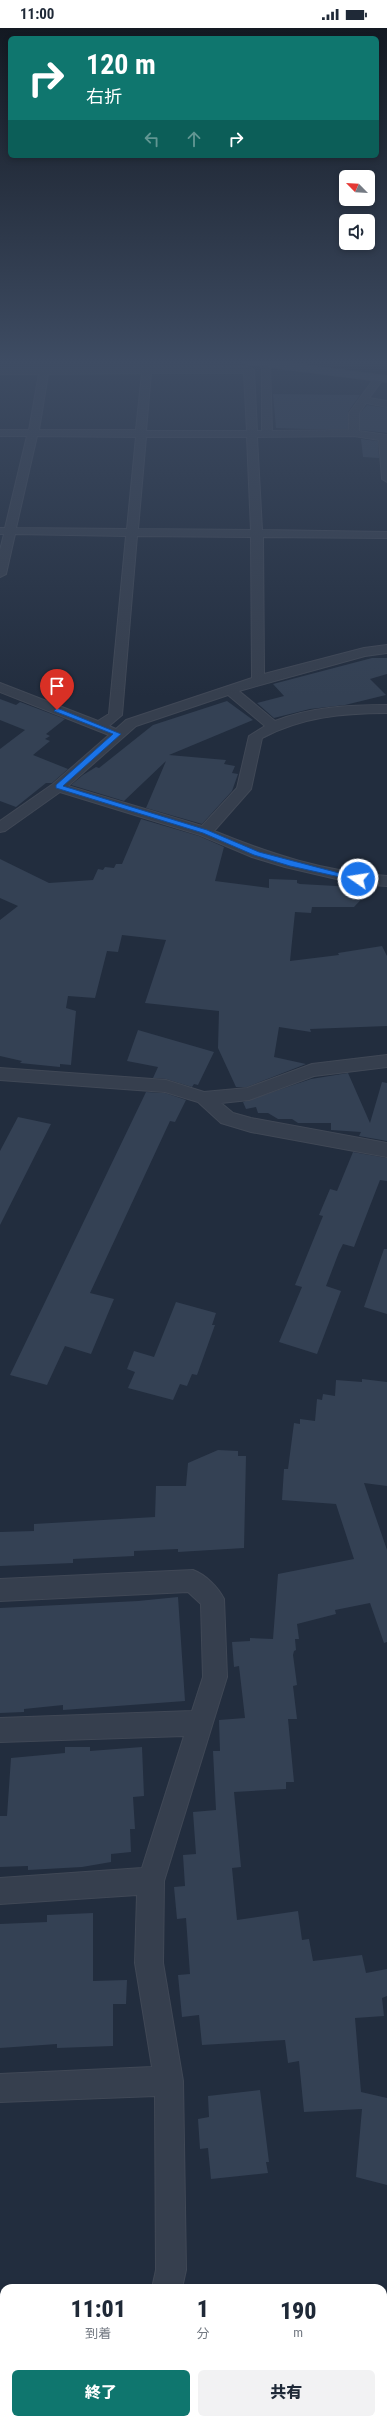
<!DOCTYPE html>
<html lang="ja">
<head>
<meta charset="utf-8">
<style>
	:root { --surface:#fff; --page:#f2f2f3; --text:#1f2937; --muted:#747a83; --accent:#0f766e }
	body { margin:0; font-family:"Roboto Condensed","Noto Sans JP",sans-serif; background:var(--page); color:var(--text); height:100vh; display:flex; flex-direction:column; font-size:15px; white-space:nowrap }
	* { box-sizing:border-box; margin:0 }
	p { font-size:13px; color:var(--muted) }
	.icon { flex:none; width:22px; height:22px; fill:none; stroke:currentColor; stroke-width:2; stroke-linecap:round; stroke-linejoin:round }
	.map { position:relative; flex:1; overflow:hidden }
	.panel { position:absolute; left:0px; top:2256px; width:387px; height:140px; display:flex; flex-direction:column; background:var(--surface); border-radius:12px 12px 0 0; box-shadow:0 2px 6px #0003 }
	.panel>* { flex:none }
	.hud { position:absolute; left:8px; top:8px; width:371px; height:122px; border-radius:6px; box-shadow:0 2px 6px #0003; background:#0f766e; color:#fff; overflow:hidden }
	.needle { width:26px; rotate:294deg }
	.tools { position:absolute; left:339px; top:142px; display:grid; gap:8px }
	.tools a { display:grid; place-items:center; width:36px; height:36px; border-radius:6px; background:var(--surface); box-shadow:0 2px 6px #0003; font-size:20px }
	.pin { position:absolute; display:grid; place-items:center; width:34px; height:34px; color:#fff; margin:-41px -17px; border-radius:50% 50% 50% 0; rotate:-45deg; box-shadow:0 0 4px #0007 }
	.pin .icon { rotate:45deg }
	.me { position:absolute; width:44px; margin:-22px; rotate:283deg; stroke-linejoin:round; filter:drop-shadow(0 0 3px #0008) }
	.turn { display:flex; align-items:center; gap:14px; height:84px; padding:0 12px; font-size:18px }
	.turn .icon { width:52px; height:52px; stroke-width:2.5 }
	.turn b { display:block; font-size:28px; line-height:34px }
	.lanes { display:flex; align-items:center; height:38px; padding:0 12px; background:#0003; justify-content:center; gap:20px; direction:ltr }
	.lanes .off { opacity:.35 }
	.eta { display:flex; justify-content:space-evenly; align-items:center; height:68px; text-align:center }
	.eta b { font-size:24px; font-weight:800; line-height:28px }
	.action { display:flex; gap:8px; margin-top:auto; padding:8px 12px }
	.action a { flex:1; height:46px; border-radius:6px; background:var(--accent); color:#fff; font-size:16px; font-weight:800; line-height:46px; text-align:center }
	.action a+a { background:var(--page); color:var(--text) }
	.status { display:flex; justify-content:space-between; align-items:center; height:28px; padding:0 20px; background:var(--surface); direction:ltr }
	.status svg { height:11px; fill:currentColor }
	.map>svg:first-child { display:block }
</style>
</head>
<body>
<div class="status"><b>11:00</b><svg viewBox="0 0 49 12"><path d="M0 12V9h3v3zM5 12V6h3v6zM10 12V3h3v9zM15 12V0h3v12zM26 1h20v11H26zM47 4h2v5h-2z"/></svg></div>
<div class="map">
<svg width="387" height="2396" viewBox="0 0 387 2396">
	<rect width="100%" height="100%" fill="#222d3e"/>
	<path fill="#344154" d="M273,366L360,367L348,384V401H306L276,400Z
		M367,377L387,380V405L360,402V385Z
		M361,411L378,413L379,430L363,429Z
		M372,630H387V646L370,651L386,667L345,677L310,681L274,690L257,675L284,668L273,656Z
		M0,671L16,677L20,674L65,691L46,706L50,708L45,711L50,713L33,727L68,741L52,755H46L16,779L0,773V721L25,702L0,692Z
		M227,673L253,692L169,727L226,732L224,736L235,738L232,745L238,746L232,763L202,796L146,780L166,733L124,773L71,757L83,747L96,739L99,740L153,697Z
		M141,791L199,808L224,819L215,853L269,860V851L297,852V855L300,856L372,860L354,879H312L311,885L295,884L290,933L339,927L338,925L382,918L387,928V998L310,1001L311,1004L279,999L274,1029L306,1036L247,1059H236L218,1020L219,983L145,975L166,912L122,907L118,924L107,923L95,970L68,968L66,980L76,983L71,1037L60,1036V1039L20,1035L22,1033L0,1028V892L18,878L0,870V831L49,855L93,852L98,841L103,842L105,839L114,840L116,836H122Z
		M138,1002L214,1024L198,1057L194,1056L192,1059L166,1051L153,1050L158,1039L127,1033Z
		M348,1045L370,1095L382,1054L387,1055V1113L359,1108L361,1104L331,1102V1095H298L292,1091H278L268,1085H258L256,1079L246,1081L243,1074L311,1051Z
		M146,1064L165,1065L186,1072L175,1094L170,1093L90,1265L114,1271L91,1326L65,1318L47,1357L10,1347Z
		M18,1089L51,1096L0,1197V1123Z
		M353,1124L387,1130V1153L380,1152L354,1219L343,1216L339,1224L326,1258L341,1263L317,1326L279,1314L302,1259L295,1257L323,1188L319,1187L330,1161L337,1163Z
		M384,1221H387V1286L364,1279Z
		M176,1274L216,1285L212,1297H215L197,1347L192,1346L187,1358L180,1356L173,1372L128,1360L135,1344L127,1341L134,1323L154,1329Z
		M362,1351L387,1354V1458L364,1455L387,1522V1614L384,1615L370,1575L335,1582L336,1586L297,1596L299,1611H295L296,1622L294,1623L293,1627L297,1657L293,1658L297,1691H288L294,1754H286V1761L234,1764L241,1839L232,1840L237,1892L298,1883L302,1912L309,1911L313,1933L362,1927L366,1945L387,1941V1968L382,1970L384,1988L355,1990L361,2064L387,2070V2157L356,2149L362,2081L304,2084L299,2033L288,2035L285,2012L202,2017L199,1987L182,1989L178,1947L190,1946L186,1890L177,1891L174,1859L185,1858L183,1827L196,1826L193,1784L216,1782L213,1723H220L219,1692L245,1690L239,1638L234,1639L232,1614L250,1613V1610L273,1611L278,1546L354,1531L336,1476L282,1472L284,1441H288L294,1395L300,1396V1391L315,1393L317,1371L322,1372L323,1366L335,1368L336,1352L362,1354Z
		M218,1422L238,1423V1428H246L244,1520L178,1524V1521L134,1523V1528L73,1531V1535L0,1538V1504L34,1503V1496L155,1489L156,1458H186L188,1435Z
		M178,1569L185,1673L63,1682V1677L24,1681V1684L0,1685V1580L138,1573Z
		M65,1719H90V1723L142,1719L144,1768L133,1769L135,1801H130L131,1824L111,1826V1834L82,1839L28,1842V1838L0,1839V1788H7L11,1730L65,1725Z
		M93,1885V1953L127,1952L126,1976H113V2018L57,2020V2016L0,2020V1896L47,1894V1887Z
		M260,2062L269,2134H266L268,2145L211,2151L208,2120L200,2121L198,2091L209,2089L208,2068Z"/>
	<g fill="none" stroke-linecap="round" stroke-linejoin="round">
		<g stroke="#404856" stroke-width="2">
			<path id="street" d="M262,333L270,335L272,403L349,402V385L376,348L384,350L369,370L387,373V379L366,375L359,385V403L387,407V454L382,451L379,412L354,408L257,409L262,502L387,504V510L263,509L264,646L364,620L387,617V625L365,628L239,663L275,693C311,679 349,677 387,677V685C343,685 302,689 262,710L251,761L214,803C270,826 326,844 387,848V858L358,856L285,839L252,829L200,807L60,764L5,803L0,804V793L53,756L109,707L0,664V655L98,693L109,686L126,508L15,506L6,546L0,549V522L4,506H0V500H5L27,408H0V402H29L39,346H0V340L249,339L254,342L257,403H262ZM142,345L136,402H39L48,346ZM151,345H244L247,403H146ZM37,408L136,409L127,501L16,500ZM146,409H247L251,502L138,501ZM137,508L251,509L252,650L126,692L116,701L109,698L122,687ZM228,667L265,698L249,708L237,760L202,798L68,758L136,698Z
				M387,1027V1039L314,1048L249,1072L221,1075L233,1085L251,1090L387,1115V1129L251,1104L221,1095L198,1074L165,1064L0,1052V1040L166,1052L204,1064L247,1060L312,1036Z
				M193,1542C206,1547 218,1559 224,1571L227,1649L164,1853L163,1935L183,2053L186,2242L182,2260H152L156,2242L155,2068L0,2074V2046L152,2039L135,1935L137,1867L0,1876V1850L142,1840L184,1708L0,1714V1690L192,1683L203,1649L201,1576L188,1564L0,1573V1551Z
				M0,2271H4V2303H0Z
				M130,2392H162V2396H130Z"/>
		</g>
		<g stroke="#404856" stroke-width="2">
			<path id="secondary" d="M242,333H272L387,348V354L247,336Z"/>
		</g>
		<use href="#street" fill="#363f4e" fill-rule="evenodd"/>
		<use href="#secondary" fill="#444e61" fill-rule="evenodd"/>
	</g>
	<linearGradient id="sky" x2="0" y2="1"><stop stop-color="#131922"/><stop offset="0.5" stop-color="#3e4c63"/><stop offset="1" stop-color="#3e4c63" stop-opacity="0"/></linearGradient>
	<rect width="387" height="668" fill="url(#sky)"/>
	<path fill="#1a73e8" stroke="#114b97" d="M57,680L121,706L63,758L207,802L259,824L362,851L358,853L290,838L254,827L203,805L56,760V757L113,706L54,683Z"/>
</svg>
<div class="tools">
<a><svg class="needle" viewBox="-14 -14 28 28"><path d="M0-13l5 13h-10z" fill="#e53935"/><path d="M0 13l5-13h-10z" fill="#747a83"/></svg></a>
<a><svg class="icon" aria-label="sound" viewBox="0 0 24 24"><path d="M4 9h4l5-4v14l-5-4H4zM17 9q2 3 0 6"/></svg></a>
</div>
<div class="pin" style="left:57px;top:682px;background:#d93025"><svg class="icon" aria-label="arrive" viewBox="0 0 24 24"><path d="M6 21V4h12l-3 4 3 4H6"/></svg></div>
<svg class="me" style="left:358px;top:851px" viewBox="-20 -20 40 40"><circle r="17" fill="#1a73e8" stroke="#fff" stroke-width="3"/><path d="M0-11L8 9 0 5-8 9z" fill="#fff"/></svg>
<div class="hud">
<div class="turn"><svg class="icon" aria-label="right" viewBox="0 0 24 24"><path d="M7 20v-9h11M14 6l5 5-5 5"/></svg><div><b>120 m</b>右折</div></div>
<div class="lanes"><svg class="icon off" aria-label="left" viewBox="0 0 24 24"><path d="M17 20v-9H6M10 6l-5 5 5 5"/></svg><svg class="icon off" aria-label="ahead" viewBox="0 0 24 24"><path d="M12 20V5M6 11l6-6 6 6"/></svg><svg class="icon" aria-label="right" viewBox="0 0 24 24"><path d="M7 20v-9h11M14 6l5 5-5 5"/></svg></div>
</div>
<section class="panel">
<div class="eta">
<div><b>11:01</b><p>到着</p></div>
<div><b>1</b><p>分</p></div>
<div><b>190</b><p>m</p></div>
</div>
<div class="action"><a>終了</a><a>共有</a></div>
</section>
</div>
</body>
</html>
